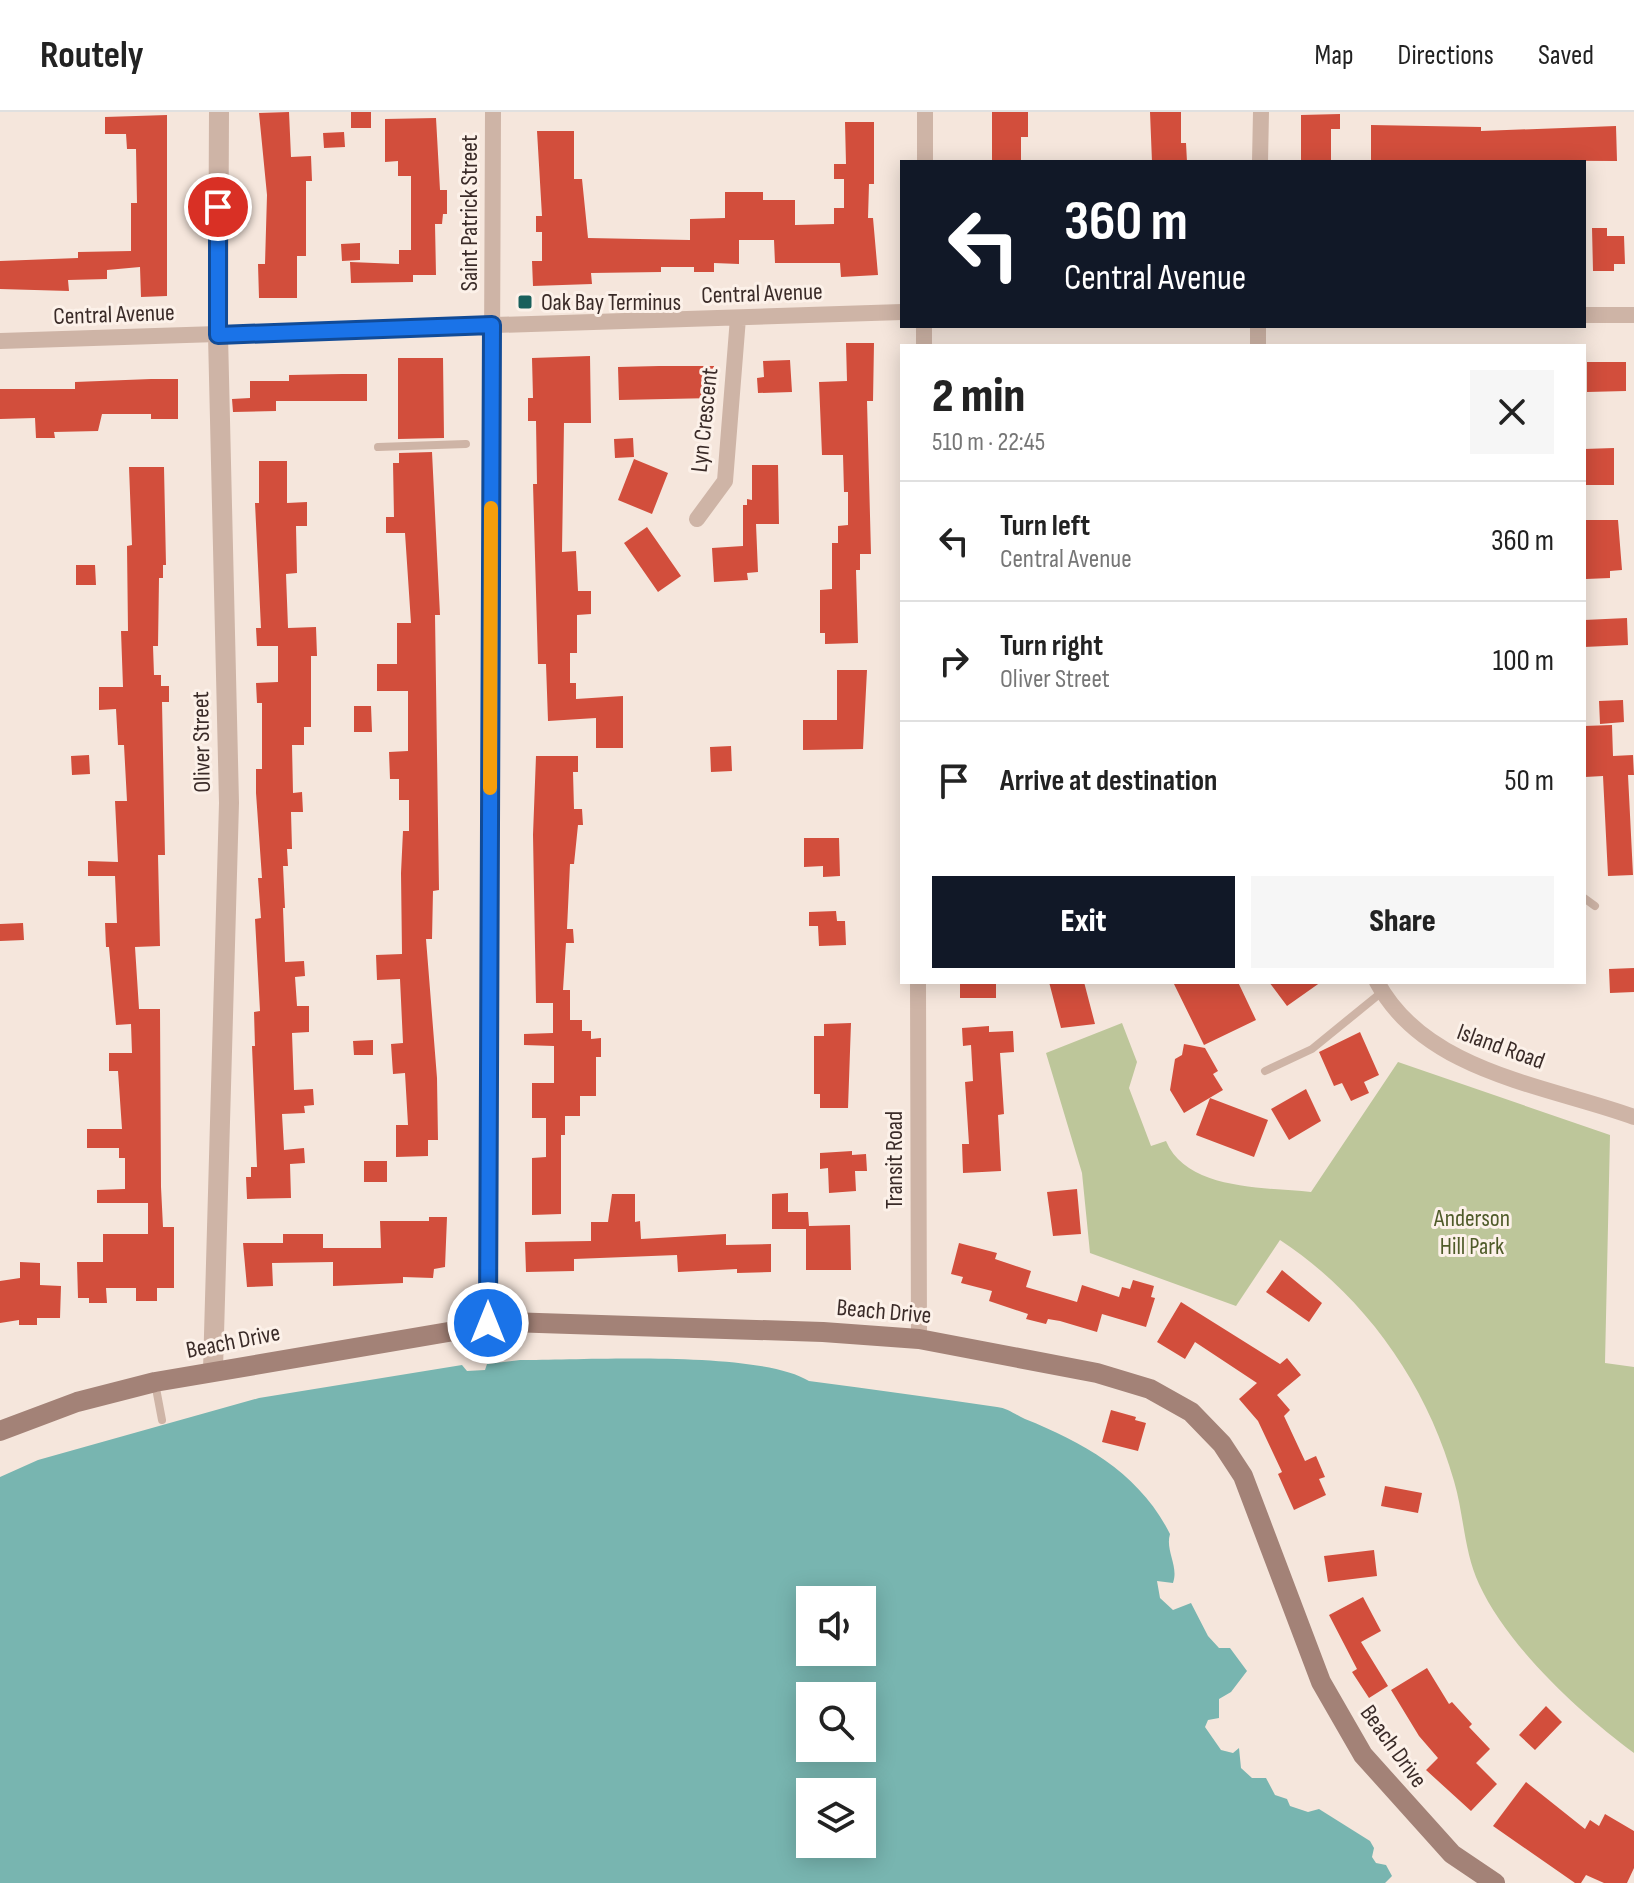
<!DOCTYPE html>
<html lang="en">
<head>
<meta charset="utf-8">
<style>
	:root { --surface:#fff; --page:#f6f6f6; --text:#222; --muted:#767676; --line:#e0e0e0; --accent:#111827 }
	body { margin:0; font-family:"Sofia Sans Condensed",sans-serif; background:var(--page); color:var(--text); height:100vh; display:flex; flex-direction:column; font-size:30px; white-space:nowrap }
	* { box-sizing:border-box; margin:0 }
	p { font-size:26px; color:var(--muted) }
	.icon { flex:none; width:44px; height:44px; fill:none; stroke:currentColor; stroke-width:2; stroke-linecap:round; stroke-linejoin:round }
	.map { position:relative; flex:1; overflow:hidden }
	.drawer { position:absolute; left:900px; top:232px; width:686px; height:640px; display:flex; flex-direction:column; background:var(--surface); border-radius:0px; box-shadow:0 4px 20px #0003 }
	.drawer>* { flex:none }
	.top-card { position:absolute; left:900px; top:48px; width:686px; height:168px; border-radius:0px; box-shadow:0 4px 20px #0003; background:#111827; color:#fff; overflow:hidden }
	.tools { position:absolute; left:796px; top:1474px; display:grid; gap:16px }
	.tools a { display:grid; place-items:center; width:80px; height:80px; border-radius:0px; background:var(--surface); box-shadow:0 4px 20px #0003; font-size:40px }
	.pin { position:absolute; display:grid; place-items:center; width:68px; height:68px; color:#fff; margin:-34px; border:4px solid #fff; border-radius:50%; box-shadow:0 2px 8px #0007 }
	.me { position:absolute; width:88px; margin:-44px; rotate:0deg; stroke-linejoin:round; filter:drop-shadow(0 0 6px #0008) }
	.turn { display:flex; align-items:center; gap:28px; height:168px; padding:0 32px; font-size:36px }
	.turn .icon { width:104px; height:104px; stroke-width:2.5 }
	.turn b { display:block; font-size:56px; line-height:68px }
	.round { display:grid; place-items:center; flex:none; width:84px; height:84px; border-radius:0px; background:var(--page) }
	.summary { display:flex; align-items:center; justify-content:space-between; height:136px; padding:0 32px }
	h1 { font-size:48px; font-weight:800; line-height:60px }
	.action { display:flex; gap:16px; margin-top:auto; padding:16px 32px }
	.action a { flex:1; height:92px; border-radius:0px; background:var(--accent); color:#fff; font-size:32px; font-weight:800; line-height:92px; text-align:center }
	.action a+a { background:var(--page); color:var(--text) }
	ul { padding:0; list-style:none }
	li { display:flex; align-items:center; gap:24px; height:120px; padding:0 32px; border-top:2px solid var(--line) }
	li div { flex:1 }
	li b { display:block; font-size:30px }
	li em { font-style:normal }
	header { display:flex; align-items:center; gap:48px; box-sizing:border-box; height:112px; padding:0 40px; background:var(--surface); border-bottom:2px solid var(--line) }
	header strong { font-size:38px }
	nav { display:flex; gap:44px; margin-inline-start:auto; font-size:28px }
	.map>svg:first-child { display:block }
</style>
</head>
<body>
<header>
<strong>Routely</strong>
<nav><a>Map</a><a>Directions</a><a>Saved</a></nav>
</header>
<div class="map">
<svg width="1634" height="1771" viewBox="0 0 1634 1771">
	<rect width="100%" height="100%" fill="#f5e6dc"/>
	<path fill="#bdc69a" d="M1122,911L1137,950L1129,976L1151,1034L1166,1029C1187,1079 1266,1075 1311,1080L1398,950L1610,1023L1605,1251L1634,1255V1641C1579,1600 1508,1535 1479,1472C1464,1440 1464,1403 1454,1369C1427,1272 1364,1183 1280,1128L1236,1194L1090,1141L1082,1061L1046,941Z"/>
	<path fill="#78b5b0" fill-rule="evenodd" d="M520,1248C585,1248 759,1238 809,1269C872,1277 935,1286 997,1295C1007,1296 1016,1303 1025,1307C1085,1331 1140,1362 1170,1422C1165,1439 1179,1454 1173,1471L1157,1469L1160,1486L1173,1498L1191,1491L1208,1524L1219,1536H1230L1247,1559L1231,1580L1219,1587V1606L1208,1608L1205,1615L1221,1638L1233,1641L1239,1636L1241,1656L1252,1666H1266L1275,1683L1287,1687L1290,1694L1308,1700L1319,1697L1370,1729L1374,1736L1372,1745L1376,1751L1386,1753L1392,1764L1385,1771H0V1365L38,1348L259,1286L462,1253L467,1259L485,1258L487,1252ZM810,1488H862V1540H810ZM810,1584H862V1636H810ZM810,1680H862V1732H810Z"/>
	<path fill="#d24e3c" d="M289,0L291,45L311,44L312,69H306V144H297V186H259L258,152H265L267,83L259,1Z
		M351,0H371V16H351Z
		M992,0H1028V25H1021V50H992Z
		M1150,0H1181V31H1186L1187,50H1152Z
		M1340,2V17H1331V50H1301V3Z
		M167,3V184L141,185L140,155L107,158V167L68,168L69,179L0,177V149L78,146V140L131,139V91H137L136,37H127L126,22H105V5Z
		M436,6L440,78H447V102H443L442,112H435L436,163H413V170L351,171L350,150L399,152V138H411V64H398V49L385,50V7Z
		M845,10H874V72H869L868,106H873L878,163L841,165L840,151H775L774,128H739V152L714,151V160H694V155H661V160L591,161L592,172L533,174L532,149H542V120H536V104H542L537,19H574V67H582L588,126L690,128V107L725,106V80H763V88H795V113L834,112V96H844V67H834V52H846Z
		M1371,13L1481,15V19L1616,14L1617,49L1371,48Z
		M344,20L345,35L324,36L323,21Z
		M1592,116H1607V124H1624L1625,152H1614V159H1593Z
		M360,131V148L342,149L341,132Z
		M846,231H874L873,289H867L871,442H860V458H856L858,531L825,532V521H820V478L832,477V431H838V414L848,413V380H844L843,343H822L819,270L847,269Z
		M590,244L591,311H564L562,440L576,439L578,479H591V502L577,503V541H570V571H576V587L623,584V636H596V606L548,609L546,552H538L533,372H537L536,309H528V286H533L532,246Z
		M398,246H443L444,326L398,327Z
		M790,248L792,280L758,281L757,266L764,265L763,249Z
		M1587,250H1626V279L1587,280Z
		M659,254H714V286L619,288L618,255Z
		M342,262H367V289H276V299L233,300L232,287L250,286V269H289V263Z
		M151,267H178V307H151V302H102L98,319L54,320L55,326H36L35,306L0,307V277H75V270Z
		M633,326L634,345L615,346L614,327Z
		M1614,336V373H1584V337Z
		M432,340L440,503H435L439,778L433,779L432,827H426L437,966L438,1028H428V1044L396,1045V1013H408L405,961L393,962L391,932L403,931L400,867L377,868L376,843L402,842L401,761L403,719H409V688H399V667H390L389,640L408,639V579H377V552H397V511H411L405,421H386V405H394L393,351H399V341Z
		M634,347L668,361L652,402L618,388Z
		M259,349H287V391L307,390V414H296L297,461L286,462L288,516L316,515L317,544H311V615H304V633H292L293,681L302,680L303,700H291L292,737H287L288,754H283L285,796H283L285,850L304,849L305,864L295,865L297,894H309V920L292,921L294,978L313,977L314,993L304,994L305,1001L282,1002L284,1038L304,1036L305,1051L290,1052L291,1086L247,1087L246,1065H251V1055H257L252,934H255L254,900L260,899L255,807L261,806L258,766H262L256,681V657H262V591H257L256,571L278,570V534H257L256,516H261L255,391H259Z
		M752,353H778L779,412H756L758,460L747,461L748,468L714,470L712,436L743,434V393H747V387L752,388Z
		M129,355H164L166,453H163V466H159L158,534H153L154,563H161V574H169V590H162L165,743H158L160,834L135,835L139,897H160L161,1075L163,1115H174V1176H157V1189H136V1176H106L107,1191H89V1186H78L77,1150H103V1122H148V1091H97V1078L125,1077V1046H119V1036H87V1017H122L118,959H109V941H132L131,912L116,913L109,835H106L105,811H117L115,764H88V749L118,750L115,689H127L124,633H118L116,597L99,598V575H123L121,519H128L127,434L132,433Z
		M1584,408H1618L1622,458L1610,459V466L1586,467Z
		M647,415L681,464L658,480L624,431Z
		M76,453H95L96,473H76Z
		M1627,506L1628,533L1584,535V508Z
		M837,558H867L863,637L803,638V608H837Z
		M1623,588L1624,610L1600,612L1599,589Z
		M354,594H371L372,620H354Z
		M1612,613L1613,644L1633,643L1634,663H1628L1633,763L1608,764L1603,664L1585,665L1584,614Z
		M731,634L732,659L711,660L710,635Z
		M89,643L90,662L72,663L71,644Z
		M536,644H578V660H573L574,697H582L583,713H578L574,752H570L567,817H573L574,831H566L563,878H570V908H582V919H591V927L601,926V945H596V984H580V1004H565V1023H561V1102L532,1103V1046L546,1045V1006H532V971H554V934L524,933V922L553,921V891H536L533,723Z
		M804,726H839L840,764L823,765V754L804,755Z
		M836,799L837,809H845L846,833L819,834L818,814H809V800Z
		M23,811L24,828L0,829V812Z
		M1634,856V880L1610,881L1609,857Z
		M960,870H996V886H960Z
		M1049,870H1084L1095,912L1061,916Z
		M1173,870H1238L1256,908L1204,933Z
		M1269,870H1321L1287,894Z
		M851,911L848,996H820V982H814V924H824V912Z
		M989,914V920L1013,919L1014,940L1000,941L1004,1002L998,1003L1001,1059L963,1061L962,1032H969L965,970L973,969L971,933L963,934L962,916Z
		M1360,920L1379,963L1364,970L1369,981L1351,989L1342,971L1334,974L1319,940Z
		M373,928V943H354L353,929Z
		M1184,932L1205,936L1218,959L1213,962L1223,978L1184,1001L1170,978L1175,947L1182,943Z
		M1306,977L1321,1009L1289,1028L1271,997Z
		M1210,986L1268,1008L1254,1045L1196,1023Z
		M852,1039V1043L866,1042L867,1059H855L856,1079L829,1081L828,1056L820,1057V1041Z
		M364,1049H387V1070H364Z
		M1077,1077L1081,1122L1053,1124L1047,1080Z
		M788,1081V1100H808L809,1114L850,1113L851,1158H806V1117H772V1082Z
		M612,1082H635V1110L640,1109L641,1127L726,1122V1133L771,1132V1160L737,1161V1157L678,1160L677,1143L574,1147V1159L526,1160L525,1130L591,1129V1110H608Z
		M429,1105H447L445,1155L434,1157L433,1166L403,1165V1171L333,1174V1150L272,1151L273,1174L247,1175L243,1131H283V1122H323V1136H381L380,1109H429Z
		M959,1131L997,1141L995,1147L1031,1159L1026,1175L1077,1190L1082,1173L1119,1185L1122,1175L1130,1177L1133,1168L1154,1174L1151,1185L1155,1186L1146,1215L1102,1202L1097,1220L1060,1209L1048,1207L1046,1212L1026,1207L1028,1202L989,1189L992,1179L961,1171L963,1165L951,1162Z
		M20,1150L40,1151V1173L61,1174L60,1206H37V1213H19V1208L0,1211V1169L20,1166Z
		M1282,1158L1322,1191L1309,1210L1266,1180Z
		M1181,1190L1280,1252L1287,1246L1301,1263L1277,1283L1290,1298L1284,1304L1305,1349L1316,1344L1325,1365L1319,1367L1326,1383L1294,1398L1278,1362L1282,1360L1258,1309L1239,1287L1257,1271L1195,1230L1185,1247L1157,1230Z
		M1111,1298L1136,1305L1135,1308L1146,1311L1138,1339L1102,1330Z
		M1385,1374L1422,1381L1418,1401L1381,1394Z
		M1374,1438L1377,1464L1328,1470L1324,1444Z
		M1363,1485L1381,1519L1361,1530L1388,1574L1369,1586L1352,1560L1357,1557L1329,1503Z
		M1427,1556L1449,1592L1452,1590L1472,1612L1469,1615L1490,1637L1476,1651L1497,1672L1471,1699L1426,1658L1438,1646L1419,1624L1391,1578Z
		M1546,1594L1562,1610L1535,1638L1519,1623Z
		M1526,1670L1585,1717L1590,1708L1599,1714L1605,1702L1634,1719V1756L1627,1771H1604L1586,1763L1581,1771H1575L1493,1714Z"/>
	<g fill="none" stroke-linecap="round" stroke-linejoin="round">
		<path stroke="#ceb4a6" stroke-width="8" d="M378,335L466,332
			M1584,786L1595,794
			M1265,959L1312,937L1382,880
			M155,1271L162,1308"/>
		<path stroke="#ceb4a6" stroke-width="16" d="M925,50V0
			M1260,50L1261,0
			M1584,203H1634
			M0,229L902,200
			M924,234V214
			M1258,234V214
			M697,407L725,369L738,206
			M918,870L919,1227
			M1377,870C1425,960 1545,973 1634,1005
			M488,1211L493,0"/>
		<path stroke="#ceb4a6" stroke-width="20" d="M213,1258L229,691L218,223L219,0"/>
		<path stroke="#a38277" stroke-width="20" d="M0,1319L77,1290L155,1270L507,1210L823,1220L919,1227L1097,1261L1150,1277L1191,1300L1222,1332L1243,1364L1321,1570L1363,1643L1452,1742L1495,1771"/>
	</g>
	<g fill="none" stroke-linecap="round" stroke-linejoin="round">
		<g stroke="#114b97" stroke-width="20">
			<path id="route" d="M218,95V223L492,213L488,1211"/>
		</g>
		<use href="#route" stroke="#1a73e8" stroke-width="14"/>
		<path stroke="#f59e0b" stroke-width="14" d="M490,676L491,396"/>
	</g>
	<rect fill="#19605c" stroke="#fcf1e9" stroke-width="3" x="517" y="182" width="16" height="16" rx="4"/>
	<g text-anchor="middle" stroke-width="6" stroke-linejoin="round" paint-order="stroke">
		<g font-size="24" fill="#3a2b28" stroke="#fcf1e9">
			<text transform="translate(469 101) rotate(-90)" y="8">Saint Patrick Street</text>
			<text transform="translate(762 181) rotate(-2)" y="8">Central Avenue</text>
			<text transform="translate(114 202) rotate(-2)" y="8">Central Avenue</text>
			<text transform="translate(704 308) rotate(-84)" y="8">Lyn Crescent</text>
			<text transform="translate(201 630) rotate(-91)" y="8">Oliver Street</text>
			<text transform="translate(1501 934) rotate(20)" y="8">Island Road</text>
			<text transform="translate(894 1048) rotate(-90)" y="8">Transit Road</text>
			<text transform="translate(884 1199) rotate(5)" y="8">Beach Drive</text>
			<text transform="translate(233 1229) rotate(-11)" y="8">Beach Drive</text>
			<text transform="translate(1394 1634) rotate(54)" y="8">Beach Drive</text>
		</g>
		<g font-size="24" fill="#3a2b28" stroke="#fcf1e9" text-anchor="start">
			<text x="541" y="198">Oak Bay Terminus</text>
		</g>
		<g font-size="24" fill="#4f5b29" stroke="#fcf1e9">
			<text x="1472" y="1114">Anderson<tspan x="1472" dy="28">Hill Park</tspan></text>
		</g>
	</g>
</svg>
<div class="tools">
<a><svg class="icon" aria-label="sound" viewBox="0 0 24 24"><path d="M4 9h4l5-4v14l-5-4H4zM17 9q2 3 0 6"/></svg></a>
<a><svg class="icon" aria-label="search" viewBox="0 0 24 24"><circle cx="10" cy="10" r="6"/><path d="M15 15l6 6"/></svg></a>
<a><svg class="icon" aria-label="layers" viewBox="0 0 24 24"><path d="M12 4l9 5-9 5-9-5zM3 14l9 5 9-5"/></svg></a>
</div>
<div class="pin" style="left:218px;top:95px;background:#d93025"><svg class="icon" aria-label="arrive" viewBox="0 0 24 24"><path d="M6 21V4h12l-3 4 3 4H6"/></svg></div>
<svg class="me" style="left:488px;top:1211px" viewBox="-20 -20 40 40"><circle r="17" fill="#1a73e8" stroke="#fff" stroke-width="3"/><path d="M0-11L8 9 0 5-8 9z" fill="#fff"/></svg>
<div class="top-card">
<div class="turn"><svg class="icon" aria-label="left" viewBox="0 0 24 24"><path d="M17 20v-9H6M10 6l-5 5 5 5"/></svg><div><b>360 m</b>Central Avenue</div></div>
</div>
<section class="drawer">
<div class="summary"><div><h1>2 min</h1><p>510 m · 22:45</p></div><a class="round"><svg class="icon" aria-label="close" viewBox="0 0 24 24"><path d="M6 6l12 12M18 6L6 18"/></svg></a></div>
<ul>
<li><svg class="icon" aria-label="left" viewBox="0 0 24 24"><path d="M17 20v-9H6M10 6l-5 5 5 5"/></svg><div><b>Turn left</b><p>Central Avenue</p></div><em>360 m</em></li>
<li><svg class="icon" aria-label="right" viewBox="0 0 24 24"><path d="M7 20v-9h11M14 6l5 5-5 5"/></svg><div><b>Turn right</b><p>Oliver Street</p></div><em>100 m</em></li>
<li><svg class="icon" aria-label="arrive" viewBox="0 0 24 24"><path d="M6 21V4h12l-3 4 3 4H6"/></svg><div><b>Arrive at destination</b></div><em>50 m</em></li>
</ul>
<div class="action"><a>Exit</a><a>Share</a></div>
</section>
</div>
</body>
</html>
